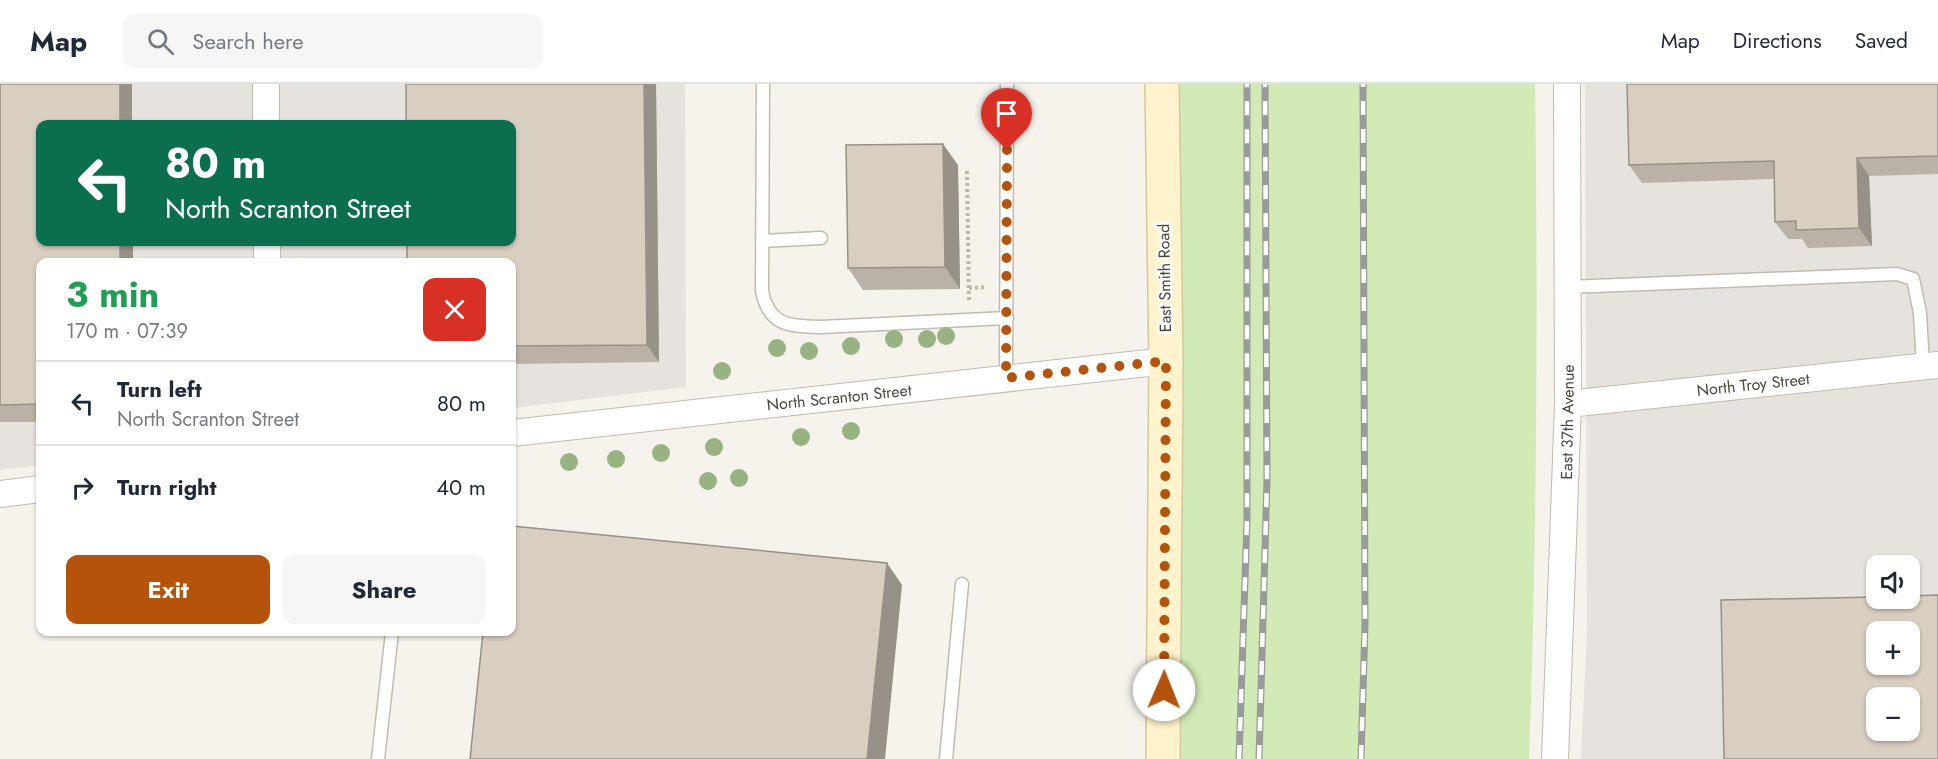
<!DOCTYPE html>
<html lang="en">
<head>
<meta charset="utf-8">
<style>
	:root { --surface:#fff; --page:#f6f6f7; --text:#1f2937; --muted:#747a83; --line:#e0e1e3; --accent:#b45309 }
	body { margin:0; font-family:Jost,sans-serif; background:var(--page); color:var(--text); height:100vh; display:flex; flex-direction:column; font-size:22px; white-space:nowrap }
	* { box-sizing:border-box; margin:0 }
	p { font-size:20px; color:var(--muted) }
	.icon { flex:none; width:33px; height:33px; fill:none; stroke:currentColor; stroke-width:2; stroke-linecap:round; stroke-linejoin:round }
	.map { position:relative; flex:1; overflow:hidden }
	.sheet { position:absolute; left:36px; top:174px; width:480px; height:378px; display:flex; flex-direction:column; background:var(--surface); border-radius:12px; box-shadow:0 2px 4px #0004 }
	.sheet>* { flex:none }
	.hud { position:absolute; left:36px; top:36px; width:480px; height:126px; border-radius:12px; box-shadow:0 2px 4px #0004; background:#0b6e4f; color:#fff; overflow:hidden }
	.buttons { position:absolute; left:1866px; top:471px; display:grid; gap:12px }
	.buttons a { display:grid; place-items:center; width:54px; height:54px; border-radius:12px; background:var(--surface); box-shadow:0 2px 4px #0004; font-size:30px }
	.pin { position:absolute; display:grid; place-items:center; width:51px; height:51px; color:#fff; margin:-62px -26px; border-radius:50% 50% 50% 0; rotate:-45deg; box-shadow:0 0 6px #0007 }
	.pin .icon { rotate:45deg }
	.me { position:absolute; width:66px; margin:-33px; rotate:1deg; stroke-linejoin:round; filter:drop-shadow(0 0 4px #0008) }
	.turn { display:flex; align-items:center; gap:21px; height:126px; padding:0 30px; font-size:27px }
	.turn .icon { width:78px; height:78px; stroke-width:2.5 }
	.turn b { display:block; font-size:42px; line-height:51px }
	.round { display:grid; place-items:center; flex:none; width:63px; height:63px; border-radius:12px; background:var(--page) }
	.headline { display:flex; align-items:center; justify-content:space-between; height:102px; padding:0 30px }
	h1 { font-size:36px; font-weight:700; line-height:45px; color:#1e9e55 }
	.cta { display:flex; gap:12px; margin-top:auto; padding:12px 30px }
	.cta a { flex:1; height:69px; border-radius:12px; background:var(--accent); color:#fff; font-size:24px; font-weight:700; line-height:69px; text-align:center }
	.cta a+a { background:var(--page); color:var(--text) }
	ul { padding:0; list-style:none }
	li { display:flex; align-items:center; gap:18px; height:84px; padding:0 30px; border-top:2px solid var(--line) }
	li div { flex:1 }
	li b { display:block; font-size:22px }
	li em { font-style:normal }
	header { display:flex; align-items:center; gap:36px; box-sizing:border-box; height:84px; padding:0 30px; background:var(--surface); border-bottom:2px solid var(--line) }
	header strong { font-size:28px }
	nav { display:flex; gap:33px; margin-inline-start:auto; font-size:21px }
	.search { width:420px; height:54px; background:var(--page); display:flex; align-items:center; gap:15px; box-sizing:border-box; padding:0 21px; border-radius:12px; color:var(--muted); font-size:22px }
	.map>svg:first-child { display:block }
</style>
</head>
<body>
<header>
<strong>Map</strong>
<div class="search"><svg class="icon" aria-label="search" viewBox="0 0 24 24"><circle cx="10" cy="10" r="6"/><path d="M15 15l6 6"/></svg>Search here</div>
<nav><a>Map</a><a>Directions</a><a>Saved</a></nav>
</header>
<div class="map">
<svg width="1938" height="675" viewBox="0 0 1938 675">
	<rect width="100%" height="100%" fill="#f6f3ec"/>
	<path fill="#e6e2dd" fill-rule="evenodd" d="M0,0H685L686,303L512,324V178H40V381L0,386ZM40,40H512V158H40Z
		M1585,0H1938V675H1581L1587,547ZM1876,482H1910V514H1876ZM1876,548H1910V580H1876ZM1876,614H1910V646H1876Z"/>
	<path fill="#d2eab5" d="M1170,0H1535C1538,225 1537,450 1529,675H1177Z"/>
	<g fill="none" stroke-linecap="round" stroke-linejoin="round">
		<g stroke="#c2bbae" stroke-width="15">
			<path id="lane" d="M763,0L762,207C769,242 789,242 821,243L1007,234
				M762,157L821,154
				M1568,203L1897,190L1913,195L1920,229L1923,282
				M1006,294L1007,0
				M378,675L392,548
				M946,675L962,500"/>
		</g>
		<g stroke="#c2bbae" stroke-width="28">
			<path id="street" d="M266,0V40
				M267,158V178
				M1568,320L1938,281
				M512,349L1166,277
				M0,410L40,405
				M1555,675L1568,320L1567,0"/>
		</g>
		<g stroke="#d6c79b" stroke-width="36">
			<path id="secondary" d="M1162,0L1166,277L1163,675"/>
		</g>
		<path stroke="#c4b79f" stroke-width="4" stroke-dasharray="3 3" stroke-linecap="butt" d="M967,87L969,218
			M969,204L987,203"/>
		<use href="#lane" stroke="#fff" stroke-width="12"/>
		<use href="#street" stroke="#fff" stroke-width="26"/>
		<use href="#secondary" stroke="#fff3cd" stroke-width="33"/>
		<g stroke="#9a9a9a" stroke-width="7">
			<path id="rail" d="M1239,675L1247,436V0
				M1259,675L1267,396L1265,0
				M1361,675L1365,540L1363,0"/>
		</g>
		<use href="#rail" stroke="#fff" stroke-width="4.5" stroke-dasharray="14" stroke-linecap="butt"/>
	</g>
	<g fill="#97b381">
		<circle cx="946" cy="252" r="9"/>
		<circle cx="894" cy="255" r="9"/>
		<circle cx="927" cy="255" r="9"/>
		<circle cx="851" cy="262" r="9"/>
		<circle cx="777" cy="264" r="9"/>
		<circle cx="809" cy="267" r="9"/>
		<circle cx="722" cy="287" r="9"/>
		<circle cx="851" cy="347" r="9"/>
		<circle cx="801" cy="353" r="9"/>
		<circle cx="714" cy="363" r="9"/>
		<circle cx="661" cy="369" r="9"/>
		<circle cx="616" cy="375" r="9"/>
		<circle cx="569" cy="378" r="9"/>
		<circle cx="739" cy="394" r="9"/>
		<circle cx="708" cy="397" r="9"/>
	</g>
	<path fill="#bab2a6" d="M0,0H132V40H40V338H0Z
		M406,0H656L659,278L512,280V178Z
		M1938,0V90L1869,92L1872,162L1808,164L1802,155H1788L1775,138L1774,95L1642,99L1629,81Z
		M958,81L960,205L863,206L848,184Z"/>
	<path fill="#979187" d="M120,0H132V40H120Z
		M644,0H656L659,278L647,261Z
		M943,60L958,81L960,205L945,183Z
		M1857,74L1869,92L1872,162L1859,144Z
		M120,158H133V178H120Z
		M887,479L902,501L885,675H867Z"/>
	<path fill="#d8cfc1" stroke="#979187" stroke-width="1.5" fill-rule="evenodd" d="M0,0H120V40H40V158H120V178H40V320L0,321Z
		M406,0H644L647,261L512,262V178H407V158H512V40H406Z
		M1627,0H1938V72L1857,74L1859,144L1796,146V137L1775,138L1774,77L1629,81Z
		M943,60L945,183L848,184L846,61Z
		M512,442L887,479L867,675H470L483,548H512Z
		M1938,511V675H1724L1721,516L1876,513V514H1910V512ZM1876,548H1910V580H1876ZM1876,614H1910V646H1876Z"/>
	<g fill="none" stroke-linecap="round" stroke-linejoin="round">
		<path stroke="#b45309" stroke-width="10" stroke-dasharray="0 18" d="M1007,66L1006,294L1166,277L1164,606"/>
	</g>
	<g text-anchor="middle" stroke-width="5" stroke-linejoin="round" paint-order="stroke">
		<g font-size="16" fill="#4b4439" stroke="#fff">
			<text transform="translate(1164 194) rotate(-91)" y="6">East Smith Road</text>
			<text transform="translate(1753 300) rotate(-6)" y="6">North Troy Street</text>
			<text transform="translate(839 313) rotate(-6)" y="6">North Scranton Street</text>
			<text transform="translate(1567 338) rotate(-89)" y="6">East 37th Avenue</text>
		</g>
	</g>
</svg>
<div class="buttons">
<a><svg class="icon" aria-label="sound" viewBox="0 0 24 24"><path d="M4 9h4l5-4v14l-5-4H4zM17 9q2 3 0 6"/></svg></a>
<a>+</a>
<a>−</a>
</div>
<div class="pin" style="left:1007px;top:66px;background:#d93025"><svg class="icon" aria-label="arrive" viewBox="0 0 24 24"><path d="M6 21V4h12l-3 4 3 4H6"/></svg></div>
<svg class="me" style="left:1164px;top:606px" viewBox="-20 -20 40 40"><circle r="19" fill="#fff"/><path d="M0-13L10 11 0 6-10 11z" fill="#b45309"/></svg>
<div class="hud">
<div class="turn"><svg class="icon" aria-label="left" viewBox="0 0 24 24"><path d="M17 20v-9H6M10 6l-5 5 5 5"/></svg><div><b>80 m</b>North Scranton Street</div></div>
</div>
<section class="sheet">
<div class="headline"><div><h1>3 min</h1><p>170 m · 07:39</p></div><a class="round" style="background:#d93025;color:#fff"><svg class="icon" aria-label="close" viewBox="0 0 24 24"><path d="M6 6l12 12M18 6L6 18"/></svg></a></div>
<ul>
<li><svg class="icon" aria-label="left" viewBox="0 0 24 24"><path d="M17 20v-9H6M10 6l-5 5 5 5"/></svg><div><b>Turn left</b><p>North Scranton Street</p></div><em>80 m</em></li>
<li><svg class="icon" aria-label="right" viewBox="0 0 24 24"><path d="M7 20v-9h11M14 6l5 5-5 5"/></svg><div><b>Turn right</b></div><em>40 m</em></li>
</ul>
<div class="cta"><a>Exit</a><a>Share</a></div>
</section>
</div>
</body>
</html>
